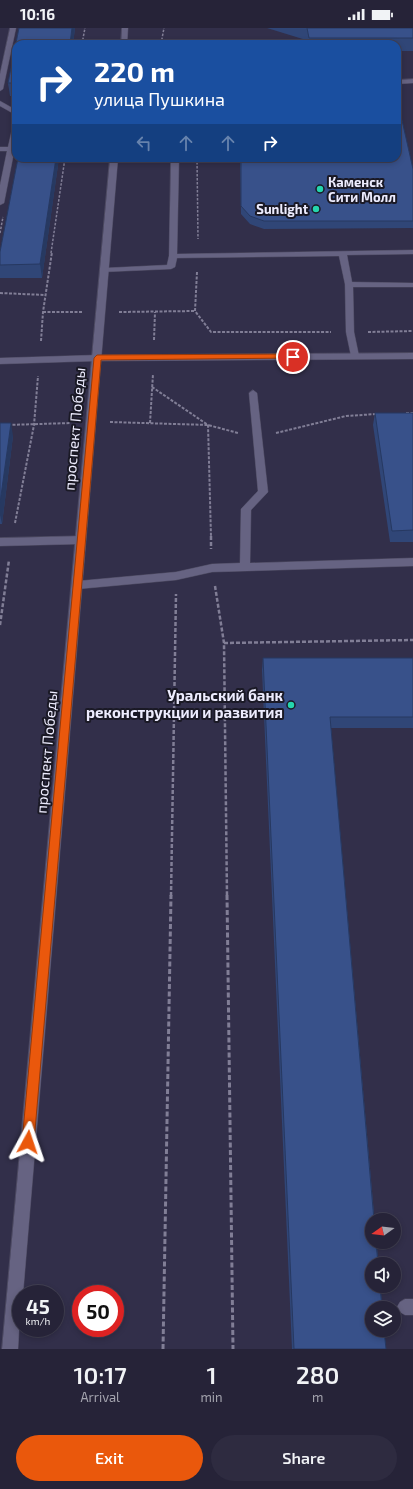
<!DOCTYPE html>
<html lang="en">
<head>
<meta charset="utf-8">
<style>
	:root { --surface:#262338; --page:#2e2b40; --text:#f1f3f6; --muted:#a4a4ae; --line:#424053; --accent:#ea580c }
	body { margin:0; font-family:"Exo 2",sans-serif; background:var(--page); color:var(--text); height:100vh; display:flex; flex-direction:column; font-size:15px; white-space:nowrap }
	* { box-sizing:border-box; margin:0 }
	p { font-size:13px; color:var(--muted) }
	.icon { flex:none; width:22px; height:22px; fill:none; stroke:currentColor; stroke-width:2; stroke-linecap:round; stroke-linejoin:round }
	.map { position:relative; height:1321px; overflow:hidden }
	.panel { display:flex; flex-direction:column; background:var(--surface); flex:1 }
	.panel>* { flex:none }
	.guide { position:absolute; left:12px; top:12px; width:389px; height:122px; border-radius:12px; box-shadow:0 2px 6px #0003,0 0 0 1px var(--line); background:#1a4fa0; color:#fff; overflow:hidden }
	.needle { width:26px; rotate:256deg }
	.controls { position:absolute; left:365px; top:1185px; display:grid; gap:8px }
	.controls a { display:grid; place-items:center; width:36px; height:36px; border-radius:50%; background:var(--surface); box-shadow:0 2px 6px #0003,0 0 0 1px var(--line); font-size:20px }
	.speed { position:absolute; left:12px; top:1257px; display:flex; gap:8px; font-size:20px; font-weight:700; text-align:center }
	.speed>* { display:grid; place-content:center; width:52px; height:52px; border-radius:50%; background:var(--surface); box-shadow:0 2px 6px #0003,0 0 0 1px var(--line); line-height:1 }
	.speed small { font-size:10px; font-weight:400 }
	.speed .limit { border:6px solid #d22; background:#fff; color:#111 }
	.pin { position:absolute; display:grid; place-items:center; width:34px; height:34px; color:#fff; margin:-17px; border:2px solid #fff; border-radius:50%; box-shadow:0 1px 4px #0007 }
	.me { position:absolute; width:44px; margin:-22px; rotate:5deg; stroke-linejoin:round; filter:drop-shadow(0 0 3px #0008) }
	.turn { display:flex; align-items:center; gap:14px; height:84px; padding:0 16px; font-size:18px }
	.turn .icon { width:52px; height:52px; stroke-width:2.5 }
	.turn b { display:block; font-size:28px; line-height:34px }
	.lanes { display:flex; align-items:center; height:38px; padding:0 16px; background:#0003; justify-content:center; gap:20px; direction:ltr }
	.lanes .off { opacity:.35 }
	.eta { display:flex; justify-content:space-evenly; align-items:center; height:68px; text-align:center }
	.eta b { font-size:24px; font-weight:600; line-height:28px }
	.primary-button { display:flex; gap:8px; margin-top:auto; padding:8px 16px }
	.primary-button a { flex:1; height:46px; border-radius:24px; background:var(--accent); color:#fff; font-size:16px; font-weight:600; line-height:46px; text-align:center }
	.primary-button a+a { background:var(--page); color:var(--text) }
	.status { display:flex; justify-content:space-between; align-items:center; height:28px; padding:0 20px; background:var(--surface); direction:ltr }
	.status svg { height:11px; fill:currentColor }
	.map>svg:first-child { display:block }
</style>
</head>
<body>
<div class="status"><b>10:16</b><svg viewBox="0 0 49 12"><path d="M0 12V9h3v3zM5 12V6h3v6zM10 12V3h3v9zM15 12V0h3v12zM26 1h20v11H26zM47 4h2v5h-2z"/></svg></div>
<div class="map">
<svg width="413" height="1321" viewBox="0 0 413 1321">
	<rect width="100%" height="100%" fill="#322f4a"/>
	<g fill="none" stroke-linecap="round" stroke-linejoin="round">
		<g stroke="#4d4a61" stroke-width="1">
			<path id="service" d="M10,0H16L3,61L0,63V46Z
				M413,51V55L397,56V52Z
				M0,73L16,82V87L0,78Z
				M16,95V114L4,175L0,177V157L7,123H0V119H8L13,97Z
				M171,130H179L177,226L413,222V226L347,227L352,254L413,255V259H353L354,304L359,328L355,331L351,328L346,304L345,256L339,228L177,230L175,239L171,241L102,244L101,242L105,240L167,237L169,228Z
				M253,362L257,365L268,464L251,482L250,535L413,530V538L212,544L176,552L78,561L74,560L73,557L74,554L78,553L176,544L212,536L240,535L241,481L258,463L249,365Z
				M81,508L85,509L86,512L85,515L81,516L0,518V510Z
				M405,1271H413V1287H405L400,1284L397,1279L400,1274Z"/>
		</g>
		<g stroke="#4d4a61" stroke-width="1">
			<path id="tertiary" d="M413,325V331L97,333L0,336V330L97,327Z"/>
		</g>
		<g stroke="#4d4a61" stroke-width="1">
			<path id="secondary" d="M122,0H128L127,16H121Z
				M110,130H118L23,1266H21L18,1321H2Z"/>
		</g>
		<path stroke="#817e96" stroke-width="1.5" stroke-dasharray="2.5 1.5" stroke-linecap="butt" d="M82,16L85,0
			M161,16L164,0
			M197,130L198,211
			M0,205L3,189
			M51,225L65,130"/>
		<path stroke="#817e96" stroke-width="2" stroke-dasharray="3 1.5" stroke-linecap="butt" d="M197,244L195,283L211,304H331
			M0,265L45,267
			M43,284H82
			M119,284L195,283
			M368,304L413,303
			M154,312L155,284
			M41,313L43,284L52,224
			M152,359L208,397L211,509
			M406,385H413
			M110,394L208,397L238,405
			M150,395L153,346
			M8,397L71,395
			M276,405L346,388L377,386
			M15,495L34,397L38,348"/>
		<path stroke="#817e96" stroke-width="2.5" stroke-dasharray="4 2" stroke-linecap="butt" d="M211,508V521
			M215,558L224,615L227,868
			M0,597L9,532
			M224,615L413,612
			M171,868L176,566"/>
		<path stroke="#817e96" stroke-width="3" stroke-dasharray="5 2.5" stroke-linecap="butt" d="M227,867L233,1321
			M163,1321L171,867"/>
		<use href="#service" fill="#666382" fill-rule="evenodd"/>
		<use href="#tertiary" fill="#666382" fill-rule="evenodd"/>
		<use href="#secondary" fill="#666382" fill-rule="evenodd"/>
	</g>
	<path fill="#304677" d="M19,0H75L73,16H16V68H10L8,55Z
		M267,0H413V23H397V16H307L306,12Z
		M18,130H59L42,250H0V224Z
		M239,130H397L413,141V200L264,201L250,196L241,186L240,132Z
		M375,385H413V514H390L373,397Z
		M0,395L13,408L2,496H0Z
		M263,630H413V700H331L386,1321H292L262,642Z"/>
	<path fill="#273961" d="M72,0H75L73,16H70Z
		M56,130H59L42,250L40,236Z
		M11,395L13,408L2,496L0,487V475Z"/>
	<path fill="#38518a" stroke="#273961" d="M19,0H72L70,16H16V55H8Z
		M307,0H413V10H309Z
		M397,70L413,141V193H264L250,188L241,178V130H397Z
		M18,130H56L40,236L0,237V224Z
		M375,385H413V502L392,503Z
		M0,395H11L0,475Z
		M263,630H413V689H330L374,1192H372V1214H376L378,1236H372V1258H380L382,1280H372V1302H384L386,1321H294Z"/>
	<path fill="#ea580c" stroke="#983908" d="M293,326L296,327V330L101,332L34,1114L32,1118L28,1120L24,1118L22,1114L94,330L97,327Z"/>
	<g fill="#25d5ae" stroke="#1a1925" stroke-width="1.5">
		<circle cx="320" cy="161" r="4"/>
		<circle cx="316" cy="181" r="4"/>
		<circle cx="291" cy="677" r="4"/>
	</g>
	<g text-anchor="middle" stroke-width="4" stroke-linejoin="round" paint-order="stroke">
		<g font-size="13" font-weight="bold" fill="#edecfe" stroke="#1a1925" text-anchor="start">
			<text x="328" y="159">Каменск<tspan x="328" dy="15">Сити Молл</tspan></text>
			<text x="308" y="186" text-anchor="end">Sunlight</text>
		</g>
		<g font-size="15" fill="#edecfe" stroke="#1a1925">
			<text transform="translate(75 401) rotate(-85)" y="5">проспект Победы</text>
			<text transform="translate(47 724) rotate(-85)" y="5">проспект Победы</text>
		</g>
		<g font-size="15" font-weight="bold" fill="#edecfe" stroke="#1a1925" text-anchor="end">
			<text x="283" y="673">Уральский банк<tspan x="283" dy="17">реконструкции и развития</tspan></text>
		</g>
	</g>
</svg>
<div class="controls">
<a><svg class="needle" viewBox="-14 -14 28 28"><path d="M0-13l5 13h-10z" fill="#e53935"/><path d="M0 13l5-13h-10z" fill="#a4a4ae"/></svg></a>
<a><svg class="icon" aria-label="sound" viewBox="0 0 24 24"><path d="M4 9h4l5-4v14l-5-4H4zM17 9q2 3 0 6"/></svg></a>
<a><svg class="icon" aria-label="layers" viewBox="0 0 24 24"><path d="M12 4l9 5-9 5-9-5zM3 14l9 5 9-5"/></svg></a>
</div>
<div class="speed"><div>45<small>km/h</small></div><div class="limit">50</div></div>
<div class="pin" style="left:293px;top:329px;background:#d93025"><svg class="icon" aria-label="arrive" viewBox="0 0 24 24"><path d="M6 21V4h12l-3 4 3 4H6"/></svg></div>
<svg class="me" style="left:28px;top:1114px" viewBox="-20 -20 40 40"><path d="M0-17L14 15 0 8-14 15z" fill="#ea580c" stroke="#fff" stroke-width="4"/></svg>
<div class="guide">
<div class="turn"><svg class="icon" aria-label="right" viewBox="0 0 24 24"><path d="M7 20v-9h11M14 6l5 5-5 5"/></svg><div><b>220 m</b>улица Пушкина</div></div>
<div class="lanes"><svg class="icon off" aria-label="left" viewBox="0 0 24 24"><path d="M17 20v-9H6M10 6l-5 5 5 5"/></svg><svg class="icon off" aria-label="ahead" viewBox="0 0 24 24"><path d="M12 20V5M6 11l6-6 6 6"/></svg><svg class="icon off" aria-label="ahead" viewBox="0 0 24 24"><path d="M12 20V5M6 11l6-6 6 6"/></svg><svg class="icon" aria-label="right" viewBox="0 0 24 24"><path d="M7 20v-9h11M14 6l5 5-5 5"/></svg></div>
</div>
</div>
<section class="panel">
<div class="eta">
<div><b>10:17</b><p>Arrival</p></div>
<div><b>1</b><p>min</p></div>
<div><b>280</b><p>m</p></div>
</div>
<div class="primary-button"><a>Exit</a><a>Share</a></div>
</section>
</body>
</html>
